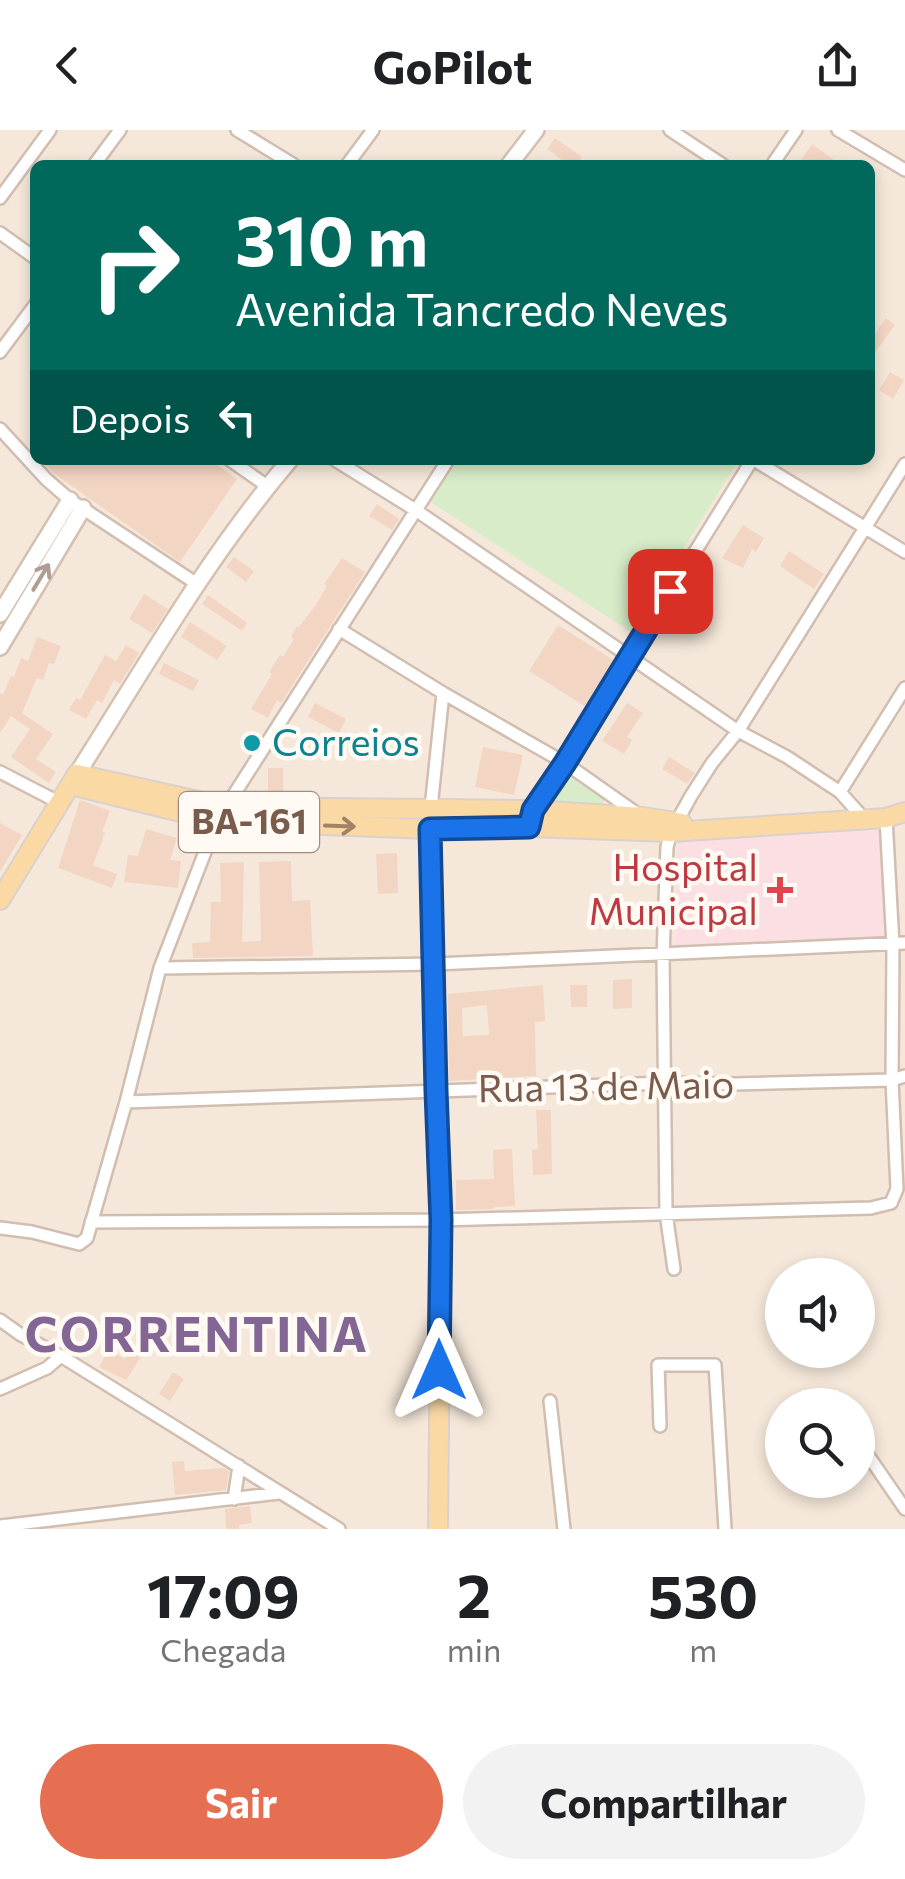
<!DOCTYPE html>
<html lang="pt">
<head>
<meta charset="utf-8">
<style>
	:root { --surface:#fff; --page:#f2f2f2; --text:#202124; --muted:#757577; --accent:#e76f51 }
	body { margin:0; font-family:Commissioner,sans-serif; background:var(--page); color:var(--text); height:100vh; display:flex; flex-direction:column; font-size:38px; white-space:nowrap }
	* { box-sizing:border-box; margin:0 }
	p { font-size:32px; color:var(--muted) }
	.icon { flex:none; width:55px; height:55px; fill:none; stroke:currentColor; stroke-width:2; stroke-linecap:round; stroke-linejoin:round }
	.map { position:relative; height:1399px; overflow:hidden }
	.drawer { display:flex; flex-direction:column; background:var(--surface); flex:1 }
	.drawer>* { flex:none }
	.guide { position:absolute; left:30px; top:30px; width:845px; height:305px; border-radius:15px; box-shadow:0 5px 15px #0003; background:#00695c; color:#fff; overflow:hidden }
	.tools { position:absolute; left:765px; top:1128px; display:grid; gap:20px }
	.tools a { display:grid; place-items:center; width:110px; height:110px; border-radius:50%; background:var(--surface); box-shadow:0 5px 15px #0003; font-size:50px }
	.pin { position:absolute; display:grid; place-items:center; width:85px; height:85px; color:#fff; margin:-42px; border-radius:20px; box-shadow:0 5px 15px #0006 }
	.me { position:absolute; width:110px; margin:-55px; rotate:0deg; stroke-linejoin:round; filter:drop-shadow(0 0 8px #0008) }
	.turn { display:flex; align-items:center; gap:35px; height:210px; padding:0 40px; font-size:45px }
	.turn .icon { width:130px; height:130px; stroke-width:2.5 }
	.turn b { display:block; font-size:70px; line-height:85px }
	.then { display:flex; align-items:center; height:95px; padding:0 40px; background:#0003; gap:20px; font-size:38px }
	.eta { display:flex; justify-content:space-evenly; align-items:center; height:170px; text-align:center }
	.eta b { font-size:60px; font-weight:700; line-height:70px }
	.primary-button { display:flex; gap:20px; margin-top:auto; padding:20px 40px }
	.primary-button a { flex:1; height:115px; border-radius:60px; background:var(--accent); color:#fff; font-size:40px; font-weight:700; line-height:115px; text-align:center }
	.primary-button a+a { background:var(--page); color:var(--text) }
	header { display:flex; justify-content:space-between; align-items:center; height:130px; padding:0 40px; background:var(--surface); font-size:45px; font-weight:700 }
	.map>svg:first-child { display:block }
</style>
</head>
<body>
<header><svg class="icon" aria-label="back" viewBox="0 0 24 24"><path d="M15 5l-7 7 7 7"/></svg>GoPilot<svg class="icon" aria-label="share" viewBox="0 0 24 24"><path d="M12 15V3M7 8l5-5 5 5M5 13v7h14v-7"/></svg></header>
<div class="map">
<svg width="905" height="1399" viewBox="0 0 905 1399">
	<rect width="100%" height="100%" fill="#fdf6ec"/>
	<path fill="#f5e8da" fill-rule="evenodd" d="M0,0H905V1399H0ZM35,35H870V330H35ZM782,1145H858V1220H782ZM782,1275H858V1350H782Z"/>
	<path fill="#fbdfe3" d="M879,698L885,807L676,815L677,712Z"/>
	<path fill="#d8ecc9" d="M451,330H739L631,502L426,369Z
		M569,646L606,665L602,678L556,674L553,671Z"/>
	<path fill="#f3d5c3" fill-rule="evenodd" d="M555,8L582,27L576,35H569L547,19Z
		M812,14L841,35H805L800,31Z
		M886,188L895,195L870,229V210Z
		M890,242L904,250L893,269L879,260Z
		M48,330H210L237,349L180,432L56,345L45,334Z
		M377,374L399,389L392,400L369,386Z
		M743,395L764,408L756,422L752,419L743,438L722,428Z
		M789,421L824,444L814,459L780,436Z
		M234,427L254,441L246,452L226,437Z
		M342,428L365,442L281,573L277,570L268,588L251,579L272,544L269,542L280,525L283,527L294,509L291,507L297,496L299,497L315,476L327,456L324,454Z
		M144,464L168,479L152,503L129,489Z
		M208,465L247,493L242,501L202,474Z
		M190,492L227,516L217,530L181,507Z
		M558,495L615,531L586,577L529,541Z
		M37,507L61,516L54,534L49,533L43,550L37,548L22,583L53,604L36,629L56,642L49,653L11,627L30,599L11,586L0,603V563L3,565L11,546L14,547L21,528L28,531Z
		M126,515L139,523L120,554L114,550L102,573L97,570L86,589L69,580L76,568L80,570L105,525L116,531Z
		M164,533L199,550L193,561L159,544Z
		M315,573L346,589L339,603L308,587Z
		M627,573L643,583L627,607L632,610L624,624L602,611Z
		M483,617L523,625L514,665L475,657Z
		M669,627L695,643L687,654L662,639Z
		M268,638H283V662L268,661Z
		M80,670L110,681L102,702L105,703L93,735L117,744L112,758L58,738Z
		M0,693L22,705L0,742Z
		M146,699L177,708L170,730L181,731L178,758L124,752L128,725L138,726Z
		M397,723L398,763L378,764L376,724Z
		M291,731L292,771L310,770L313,826L193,828L192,813L210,812L211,772H221L220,733L244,732L242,812L261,811L259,732Z
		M632,849V878L613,879V850Z
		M543,855L545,891L535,892L536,946L449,951L448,864ZM487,875L489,905L463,906L462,878Z
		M570,855H587V877H571Z
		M536,980H551L552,1044L533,1045L532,1020L538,1019Z
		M512,1019L515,1076L494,1077V1079L456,1080V1050L494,1049L493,1020Z
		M109,1220L125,1229L131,1220L141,1227L126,1250L99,1237Z
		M173,1242L184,1249L170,1271L159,1264Z
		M184,1331L185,1341L224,1338L229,1341L226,1360L175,1365L172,1332Z
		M250,1376L252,1393L239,1395V1399H226L225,1379Z"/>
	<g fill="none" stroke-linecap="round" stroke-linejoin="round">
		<g stroke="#d1beb0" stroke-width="16">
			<path id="street" d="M237,0L294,35
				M670,0L723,35
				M838,0L905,40
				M94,35L120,0
				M347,35L373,0
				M772,35L796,0
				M0,68L50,0
				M0,103L35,128
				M0,222L35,175
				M0,299L46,349L70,370L197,454
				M230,330L267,356
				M335,330L417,381L738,601L787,627L840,662L865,690
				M754,330L905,422
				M339,499L443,563L565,633L639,685
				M0,642L60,673
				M840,662L905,558
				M431,678L443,563
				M533,683L752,330
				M160,838L435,834L905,813
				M126,972L666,953L735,954L892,950L905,946
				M91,1092L441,1090L871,1078L891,1073L897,1059L892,950L893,815L886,688
				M0,1098L32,1102L79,1114L87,1108L126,972L160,838L217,691L448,330
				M674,1139L666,1083L663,826L667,717L671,702L691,666L712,633L738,601L905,334
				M0,1190L21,1205L61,1226L339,1399
				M0,1259L47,1238L61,1226
				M550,1271L564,1399
				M660,1296L658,1235H715L725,1399
				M863,1318L905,1379
				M234,1369L239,1336
				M0,1396L279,1363"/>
		</g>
		<g stroke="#d6c0b0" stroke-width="20">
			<path id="secondary" d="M509,35L536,0
				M0,484L70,370
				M0,517L83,378
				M77,644C145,537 208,426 290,330"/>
		</g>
		<g stroke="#dad1cd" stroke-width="22">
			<path id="primary" d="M71,655L217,691L431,699L529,697L671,702L886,688L905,682
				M431,688L435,961L441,1090L438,1399
				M0,770L77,644L225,677L533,680L643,687L682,693"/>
		</g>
		<use href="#street" stroke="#fff" stroke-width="11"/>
		<use href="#secondary" stroke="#fff" stroke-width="15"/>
		<use href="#primary" stroke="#fbd9a5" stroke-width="18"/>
	</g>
	<defs><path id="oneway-shaft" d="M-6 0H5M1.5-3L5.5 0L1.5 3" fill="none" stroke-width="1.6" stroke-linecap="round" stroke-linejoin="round" transform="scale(2.5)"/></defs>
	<use stroke="#af9d94" href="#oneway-shaft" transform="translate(41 447) rotate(-59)"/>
	<use stroke="#a18267" href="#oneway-shaft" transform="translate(340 696) rotate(2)"/>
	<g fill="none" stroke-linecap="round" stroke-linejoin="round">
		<g stroke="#114b97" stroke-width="25">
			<path id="route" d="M439,1240L441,1090L436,961L430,699L529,697L533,680L565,633L670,461"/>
		</g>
		<use href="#route" stroke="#1a73e8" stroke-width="18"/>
	</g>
	<circle fill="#0f9aa8" stroke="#fffaf3" stroke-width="4" cx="252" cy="613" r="10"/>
	<path fill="#e0444e" stroke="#fffaf3" stroke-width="4" d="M775 745h10v10h10v10h-10v10h-10v-10h-10v-10h10z"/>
	<g text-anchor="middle" stroke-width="9" stroke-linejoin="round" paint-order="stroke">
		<rect fill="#fffaf3" stroke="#a28b7f" stroke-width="2.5" x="179" y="662" width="140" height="60" rx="8"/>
		<g font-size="35" font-weight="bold" fill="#7a5c4d">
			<text x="249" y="704">BA-161</text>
		</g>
		<g font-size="38" fill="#0d838f" stroke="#fffaf3" text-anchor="start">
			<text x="272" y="626">Correios</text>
		</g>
		<g font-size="38" fill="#be3a42" stroke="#fffaf3" text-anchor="end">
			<text x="758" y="751">Hospital<tspan x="758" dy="44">Municipal</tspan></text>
		</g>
		<g font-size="38" fill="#7a5c4d" stroke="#fffaf3">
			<text transform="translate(606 957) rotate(-1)" y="13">Rua 13 de Maio</text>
		</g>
		<g font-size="48" font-weight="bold" letter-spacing="2.5" fill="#846695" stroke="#fffaf3">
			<text x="197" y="1222">CORRENTINA</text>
		</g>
	</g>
</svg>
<div class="tools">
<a><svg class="icon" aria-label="sound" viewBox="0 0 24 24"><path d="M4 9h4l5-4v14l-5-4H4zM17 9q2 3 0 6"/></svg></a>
<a><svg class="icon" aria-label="search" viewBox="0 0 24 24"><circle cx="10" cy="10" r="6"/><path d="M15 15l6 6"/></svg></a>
</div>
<div class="pin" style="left:670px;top:461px;background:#d93025"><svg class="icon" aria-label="arrive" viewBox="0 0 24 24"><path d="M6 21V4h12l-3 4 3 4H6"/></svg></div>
<svg class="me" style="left:439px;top:1240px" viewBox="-20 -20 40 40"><path d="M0-17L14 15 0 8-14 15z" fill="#1a73e8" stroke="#fff" stroke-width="4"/></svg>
<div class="guide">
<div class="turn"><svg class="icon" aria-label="right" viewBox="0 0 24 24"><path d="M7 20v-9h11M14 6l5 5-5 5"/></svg><div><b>310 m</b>Avenida Tancredo Neves</div></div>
<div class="then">Depois<svg class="icon" aria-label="left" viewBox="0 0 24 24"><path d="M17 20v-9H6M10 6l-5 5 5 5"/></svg></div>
</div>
</div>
<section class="drawer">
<div class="eta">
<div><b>17:09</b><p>Chegada</p></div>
<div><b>2</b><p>min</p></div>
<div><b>530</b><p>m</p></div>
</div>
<div class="primary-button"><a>Sair</a><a>Compartilhar</a></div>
</section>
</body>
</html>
